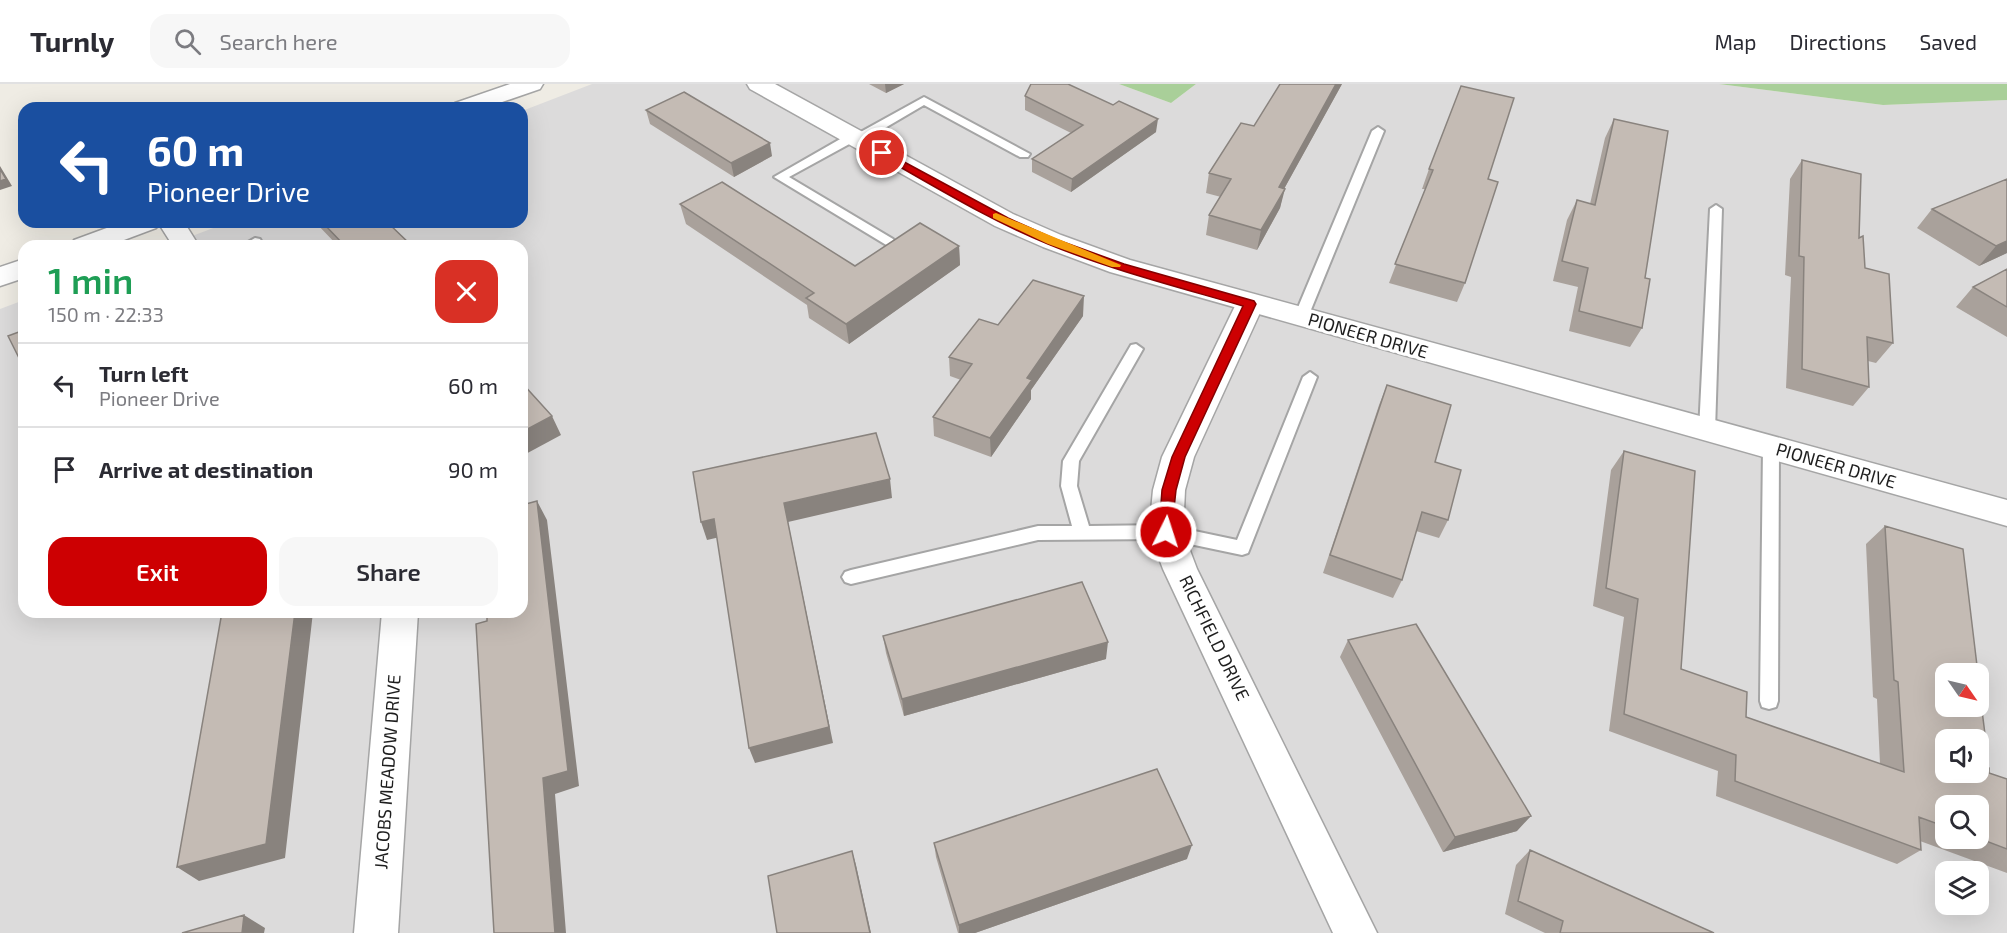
<!DOCTYPE html>
<html lang="en">
<head>
<meta charset="utf-8">
<style>
	:root { --surface:#fff; --page:#f7f7f7; --text:#2b2b33; --muted:#7c7c81; --line:#e1e1e2; --accent:#cd0002 }
	body { margin:0; font-family:"Exo 2",sans-serif; background:var(--page); color:var(--text); height:100vh; display:flex; flex-direction:column; font-size:22px; white-space:nowrap }
	* { box-sizing:border-box; margin:0 }
	p { font-size:20px; color:var(--muted) }
	.icon { flex:none; width:33px; height:33px; fill:none; stroke:currentColor; stroke-width:2; stroke-linecap:round; stroke-linejoin:round }
	.map { position:relative; flex:1; overflow:hidden }
	.details { position:absolute; left:18px; top:156px; width:510px; height:378px; display:flex; flex-direction:column; background:var(--surface); border-radius:18px; box-shadow:0 6px 24px #0002 }
	.details>* { flex:none }
	.top-card { position:absolute; left:18px; top:18px; width:510px; height:126px; border-radius:18px; box-shadow:0 6px 24px #0002; background:#1a4fa0; color:#fff; overflow:hidden }
	.needle { width:39px; rotate:124deg }
	.fabs { position:absolute; left:1935px; top:579px; display:grid; gap:12px }
	.fabs a { display:grid; place-items:center; width:54px; height:54px; border-radius:12px; background:var(--surface); box-shadow:0 6px 24px #0002; font-size:30px }
	.pin { position:absolute; display:grid; place-items:center; width:51px; height:51px; color:#fff; margin:-26px; border:3px solid #fff; border-radius:50%; box-shadow:0 2px 6px #0007 }
	.me { position:absolute; width:66px; margin:-33px; rotate:4deg; stroke-linejoin:round; filter:drop-shadow(0 0 4px #0008) }
	.turn { display:flex; align-items:center; gap:21px; height:126px; padding:0 30px; font-size:27px }
	.turn .icon { width:78px; height:78px; stroke-width:2.5 }
	.turn b { display:block; font-size:42px; line-height:51px }
	.round { display:grid; place-items:center; flex:none; width:63px; height:63px; border-radius:18px; background:var(--page) }
	.headline { display:flex; align-items:center; justify-content:space-between; height:102px; padding:0 30px }
	h1 { font-size:36px; font-weight:600; line-height:45px; color:#1e9e55 }
	.action { display:flex; gap:12px; margin-top:auto; padding:12px 30px }
	.action a { flex:1; height:69px; border-radius:18px; background:var(--accent); color:#fff; font-size:24px; font-weight:600; line-height:69px; text-align:center }
	.action a+a { background:var(--page); color:var(--text) }
	ul { padding:0; list-style:none }
	li { display:flex; align-items:center; gap:18px; height:84px; padding:0 30px; border-top:2px solid var(--line) }
	li div { flex:1 }
	li b { display:block; font-size:22px }
	li em { font-style:normal }
	header { display:flex; align-items:center; gap:36px; box-sizing:border-box; height:84px; padding:0 30px; background:var(--surface); border-bottom:2px solid var(--line) }
	header strong { font-size:28px }
	nav { display:flex; gap:33px; margin-inline-start:auto; font-size:21px }
	.search { width:420px; height:54px; background:var(--page); display:flex; align-items:center; gap:15px; box-sizing:border-box; padding:0 21px; border-radius:18px; color:var(--muted); font-size:22px }
	.map>svg:first-child { display:block }
</style>
</head>
<body>
<header>
<strong>Turnly</strong>
<div class="search"><svg class="icon" aria-label="search" viewBox="0 0 24 24"><circle cx="10" cy="10" r="6"/><path d="M15 15l6 6"/></svg>Search here</div>
<nav><a>Map</a><a>Directions</a><a>Saved</a></nav>
</header>
<div class="map">
<svg width="2007" height="849" viewBox="0 0 2007 849">
	<rect width="100%" height="100%" fill="#efece4"/>
	<path fill="#dcdbdb" fill-rule="evenodd" d="M592,0H1119L1171,19L1196,0H1719L1883,21L2007,16V849H0V225L24,216V528H522V162H166L229,138H522V27ZM1946,590H1978V622H1946ZM1946,656H1978V688H1946ZM1946,722H1978V754H1946ZM1946,788H1978V820H1946Z"/>
	<path fill="#a9cf99" d="M1119,0H1196L1171,19Z
		M1719,0H2007V16L1883,21Z"/>
	<g fill="none" stroke-linecap="round" stroke-linejoin="round">
		<g stroke="#a5a5a5" stroke-width="4">
			<path id="service" d="M924,13L1030,70L1028,73H1020L924,21L861,58H853L789,93L893,155L895,158L888,162L774,93L849,50H857Z
				M1378,43L1384,47L1308,233L1306,236H1296L1294,233L1372,47Z
				M1716,121L1722,125L1715,347L1712,351H1702L1699,347L1710,125Z
				M255,154L260,155L264,162H250L248,158Z
				M1136,260L1143,265L1079,377L1077,402L1089,442L1166,441L1237,456L1303,293L1310,288L1317,293L1248,469L1242,471L1166,455L1038,456L851,500L845,498L842,493L845,488L851,486L1038,442H1072L1061,402L1063,377L1131,261Z
				M1771,358L1777,360L1779,364L1778,617L1776,623L1769,625L1762,623L1760,617L1763,364L1765,360Z"/>
		</g>
		<g stroke="#a5a5a5" stroke-width="3">
			<path id="minor" d="M510,0H543L540,5L485,24H451L455,19Z
				M123,138H184L199,162H173L159,140L156,144L108,162H70L74,156Z
				M24,175V194L0,202V183Z
				M1250,211L1260,213L1264,220L1194,373L1185,406L1183,448L1197,485L1377,849H1333L1163,485L1149,448L1153,406L1162,373L1236,220L1240,213Z
				M382,528H418L398,849H354Z"/>
		</g>
		<g stroke="#a5a5a5" stroke-width="3">
			<path id="tertiary" d="M747,0H775L1013,130L1061,151L1130,176L2007,416V442L1110,188L1043,163L995,142L750,5Z"/>
		</g>
		<use href="#service" fill="#fff" fill-rule="evenodd"/>
		<use href="#minor" fill="#fff" fill-rule="evenodd"/>
		<use href="#tertiary" fill="#fff" fill-rule="evenodd"/>
	</g>
	<path fill="#a9a19b" fill-rule="evenodd" d="M869,0H904L886,9Z
		M1342,0L1284,105L1280,124L1257,166L1206,151L1209,131L1221,113L1206,109L1209,89L1254,42Z
		M1025,12L1113,21L1156,48L1071,108L1032,88V75L1071,49L1025,26Z
		M646,26L772,72L734,93L650,40Z
		M1614,35L1645,194L1642,244L1630,263L1569,247L1578,203L1553,197L1567,136L1577,116L1590,120L1605,54Z
		M1802,76L1859,154L1865,184L1893,259L1876,279L1868,277L1869,303L1853,322L1786,304L1791,193L1785,191L1790,95Z
		M1429,85L1488,95L1465,199L1457,218L1389,199L1425,105H1422Z
		M2007,95V169L1979,182L1917,144L1932,125Z
		M680,120L855,182L959,162L960,181L849,260L809,234L807,221L686,140Z
		M315,138H387L412,162H338Z
		M2007,185V253L1956,223L1973,203Z
		M1083,232L1031,306V315L991,373L934,352L933,333L961,296L950,292L949,273L998,241Z
		M1387,301L1435,378L1448,436L1439,454L1416,447L1402,496L1393,514L1323,489L1379,321Z
		M1624,367L1681,585L1746,633L1880,680L1877,615L1873,613L1866,460L1885,442L1981,681L1989,689L2007,695V789L1920,757L1921,766L1897,780L1716,712L1718,687L1609,647L1624,533L1593,522L1611,386ZM1946,722L1978,754H1946Z
		M883,552L1106,575L904,632L886,569Z
		M1348,556L1517,747L1443,768L1340,573Z
		M934,759L1187,775L975,849H958L936,773Z
		M1530,766L1714,849H1545L1505,830L1516,781Z"/>
	<path fill="#89837e" d="M885,0H904L886,9Z
		M1336,0H1342L1274,123L1279,103Z
		M1158,35L1156,48L1071,108L1072,95Z
		M770,59L772,72L734,93L731,79Z
		M0,82L12,102L0,106Z
		M1285,105L1280,124L1257,166L1261,146Z
		M2007,157V169L1979,182L1996,162Z
		M959,162L960,181L849,260L846,240Z
		M1084,212L1083,232L1031,306V315L991,373L990,354L1027,294Z
		M552,332L561,351L522,372V348Z
		M890,395L892,414L788,438L833,659L755,679L749,664L784,419Z
		M537,417L547,436L579,702L555,710L566,849H555L543,694Z
		M714,435L720,453L707,456L701,438Z
		M295,528H313L285,774L199,797L177,783Z
		M1108,558L1106,575L904,632L902,615Z
		M1531,732L1517,747L1443,768L1455,753Z
		M1192,761L1187,775L975,849H959V841Z
		M852,767L856,781L871,849H870Z
		M244,831L265,844L264,849H242Z"/>
	<path fill="#c4bbb4" stroke="#89837e" stroke-width="1.5" fill-rule="evenodd" d="M1031,0H1068L1113,21L1119,17L1158,35L1072,95L1032,75L1083,41L1025,12Z
		M1280,0H1336L1279,103L1285,105L1261,146L1209,131L1231,95L1209,89L1241,39L1254,42Z
		M1461,2L1514,14L1488,95L1498,98L1465,199L1395,180L1433,86L1429,85Z
		M684,8L770,59L731,79L646,26Z
		M1614,35L1668,47L1645,194L1650,195L1642,244L1579,227L1588,184L1562,177L1577,116L1595,121Z
		M1802,76L1861,90L1859,154L1863,152L1865,184L1889,190L1893,259L1867,253L1869,303L1802,285L1804,173L1799,172Z
		M0,85L6,95L0,97Z
		M2007,95V157L1996,162L1932,125Z
		M722,98L855,182L920,139L959,162L846,240L806,214L814,209L680,120Z
		M322,138H387L412,162H345Z
		M2007,185V223L1973,203Z
		M1033,196L1084,212L1027,294L1032,296L990,354L933,333L972,280L949,273L979,235L998,241Z
		M24,246V284L8,252Z
		M522,299L552,332L522,348Z
		M1387,301L1451,321L1435,378L1461,386L1448,436L1422,428L1402,496L1330,471Z
		M876,349L890,395L784,419L829,643L749,664L714,435L701,438L693,388Z
		M1624,367L1695,387L1681,585L1747,608L1746,633L1904,688L1898,598L1894,596L1885,442L1963,465L1978,590H1946V622H1978V595L1987,666L1981,681L1989,684V689L2007,695V765L1978,754V722H1946V743L1919,733L1921,766L1735,697L1736,671L1624,630L1638,515L1606,504ZM1946,656H1978V688H1946Z
		M537,417L568,687L543,694L555,849H494L476,540L487,537V528H522V421Z
		M1082,498L1108,558L902,615L883,552Z
		M222,528H295L266,760L177,783Z
		M1416,540L1531,732L1455,753L1348,556Z
		M1157,685L1192,761L959,841L934,759Z
		M1530,766L1714,849H1560L1563,837L1518,817Z
		M852,767L870,849H777L768,792Z
		M244,831L242,849H182Z"/>
	<path fill="#cd0002" stroke="#850001" stroke-width="1.5" d="M882,66L1008,134L1055,155L1124,180L1254,217L1256,220L1185,373L1176,406L1171,452H1161L1159,448L1162,406L1172,373L1243,222C1178,203 1111,186 1048,160C989,136 934,102 879,71L877,69Z"/>
	<path fill="#f59e0b" d="M996,129L1121,181L1120,183H1112L1048,160L993,134V130Z"/>
	<g text-anchor="middle" stroke-width="6" stroke-linejoin="round" paint-order="stroke">
		<g font-size="18" fill="#1e1e1e" stroke="#fff">
			<text transform="translate(1368 252) rotate(16)" y="6">PIONEER DRIVE</text>
			<text transform="translate(1836 382) rotate(16)" y="6">PIONEER DRIVE</text>
			<text transform="translate(1214 554) rotate(64)" y="6">RICHFIELD DRIVE</text>
			<text transform="translate(388 688) rotate(-86)" y="6">JACOBS MEADOW DRIVE</text>
		</g>
	</g>
</svg>
<div class="fabs">
<a><svg class="needle" viewBox="-14 -14 28 28"><path d="M0-13l5 13h-10z" fill="#e53935"/><path d="M0 13l5-13h-10z" fill="#7c7c81"/></svg></a>
<a><svg class="icon" aria-label="sound" viewBox="0 0 24 24"><path d="M4 9h4l5-4v14l-5-4H4zM17 9q2 3 0 6"/></svg></a>
<a><svg class="icon" aria-label="search" viewBox="0 0 24 24"><circle cx="10" cy="10" r="6"/><path d="M15 15l6 6"/></svg></a>
<a><svg class="icon" aria-label="layers" viewBox="0 0 24 24"><path d="M12 4l9 5-9 5-9-5zM3 14l9 5 9-5"/></svg></a>
</div>
<div class="pin" style="left:882px;top:69px;background:#d93025"><svg class="icon" aria-label="arrive" viewBox="0 0 24 24"><path d="M6 21V4h12l-3 4 3 4H6"/></svg></div>
<svg class="me" style="left:1166px;top:448px" viewBox="-20 -20 40 40"><circle r="17" fill="#cd0002" stroke="#fff" stroke-width="3"/><path d="M0-11L8 9 0 5-8 9z" fill="#fff"/></svg>
<div class="top-card">
<div class="turn"><svg class="icon" aria-label="left" viewBox="0 0 24 24"><path d="M17 20v-9H6M10 6l-5 5 5 5"/></svg><div><b>60 m</b>Pioneer Drive</div></div>
</div>
<section class="details">
<div class="headline"><div><h1>1 min</h1><p>150 m · 22:33</p></div><a class="round" style="background:#d93025;color:#fff"><svg class="icon" aria-label="close" viewBox="0 0 24 24"><path d="M6 6l12 12M18 6L6 18"/></svg></a></div>
<ul>
<li><svg class="icon" aria-label="left" viewBox="0 0 24 24"><path d="M17 20v-9H6M10 6l-5 5 5 5"/></svg><div><b>Turn left</b><p>Pioneer Drive</p></div><em>60 m</em></li>
<li><svg class="icon" aria-label="arrive" viewBox="0 0 24 24"><path d="M6 21V4h12l-3 4 3 4H6"/></svg><div><b>Arrive at destination</b></div><em>90 m</em></li>
</ul>
<div class="action"><a>Exit</a><a>Share</a></div>
</section>
</div>
</body>
</html>
